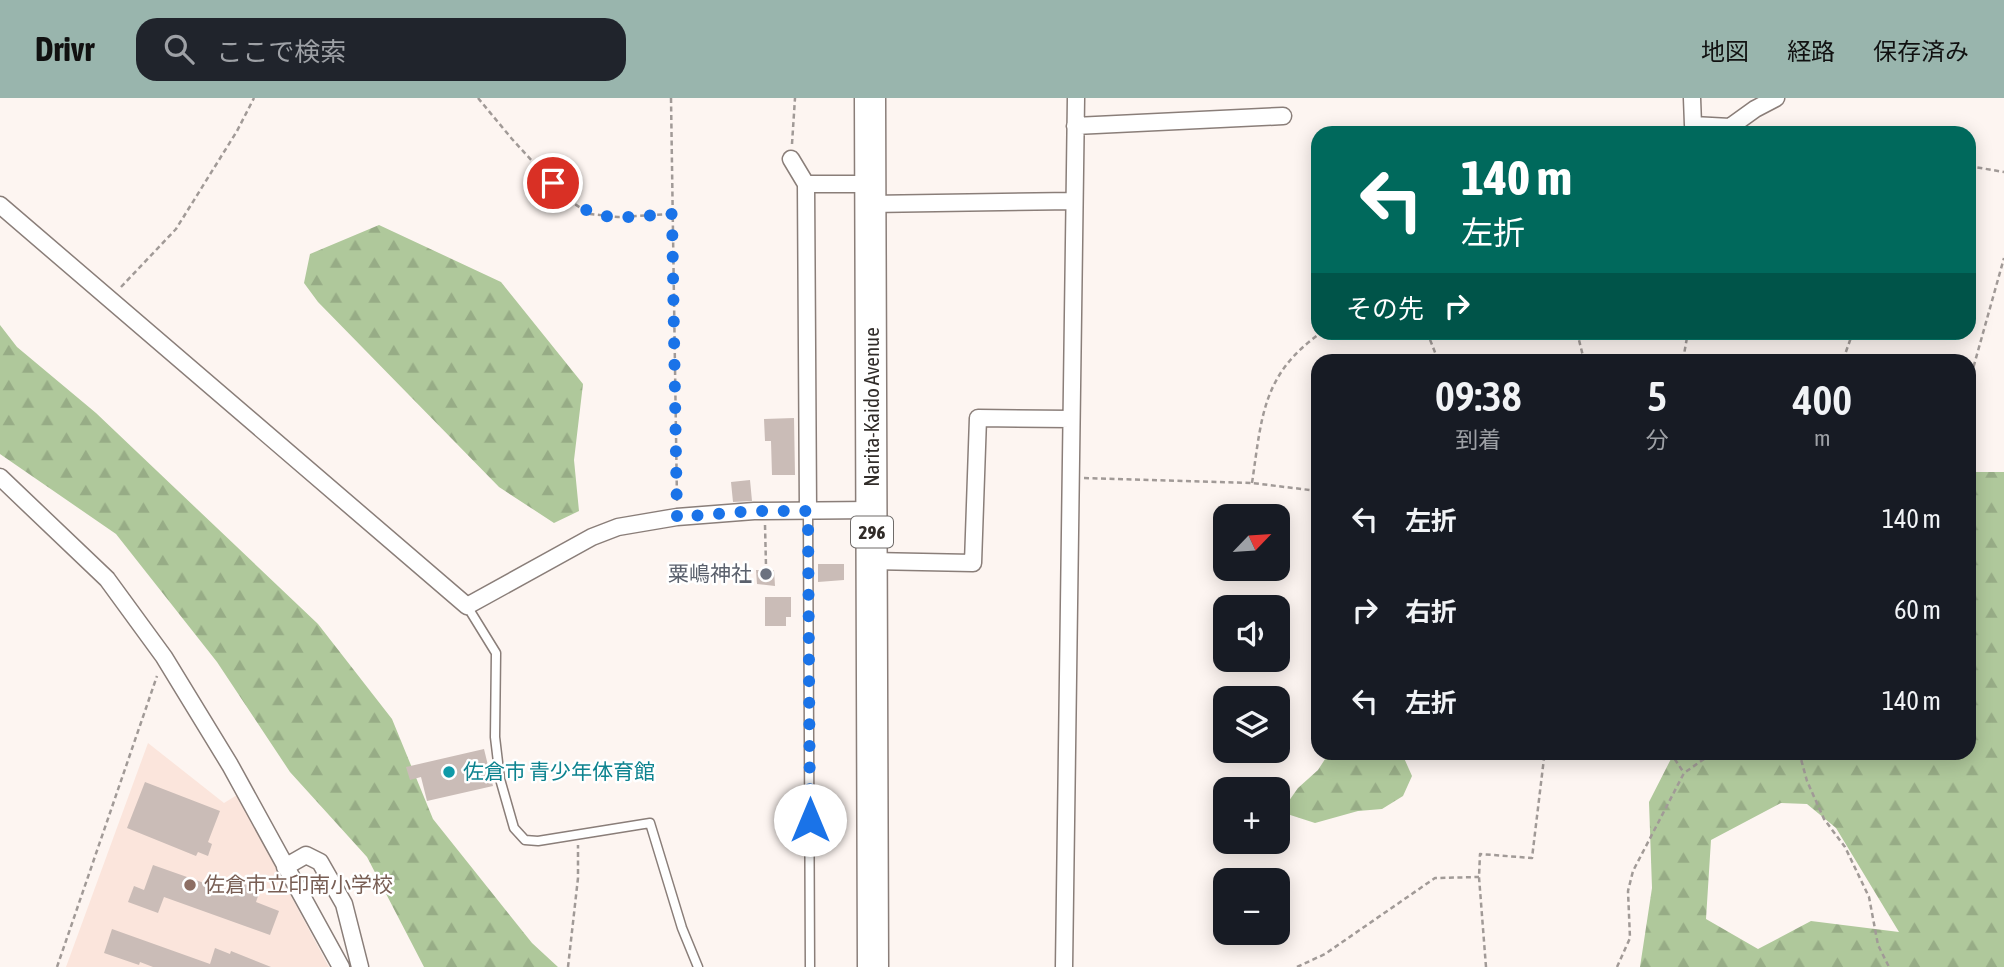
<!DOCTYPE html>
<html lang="ja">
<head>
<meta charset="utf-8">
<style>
	:root { --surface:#171b24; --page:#20242c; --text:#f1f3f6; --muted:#9ea1a6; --accent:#99b5ad }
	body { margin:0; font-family:"Asap Condensed","Noto Sans JP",sans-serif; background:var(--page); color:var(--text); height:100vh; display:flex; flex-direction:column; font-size:26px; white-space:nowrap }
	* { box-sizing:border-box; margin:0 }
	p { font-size:23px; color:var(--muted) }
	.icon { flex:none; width:38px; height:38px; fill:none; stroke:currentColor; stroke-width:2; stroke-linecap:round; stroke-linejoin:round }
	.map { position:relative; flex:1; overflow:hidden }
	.drawer { position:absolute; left:1311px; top:256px; width:665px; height:406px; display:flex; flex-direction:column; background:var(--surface); border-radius:21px; box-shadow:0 4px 18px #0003 }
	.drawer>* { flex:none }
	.banner { position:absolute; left:1311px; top:28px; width:665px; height:214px; border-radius:21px; box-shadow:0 4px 18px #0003; background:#00695c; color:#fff; overflow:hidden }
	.needle { width:46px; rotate:65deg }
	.fabs { position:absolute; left:1213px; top:406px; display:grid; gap:14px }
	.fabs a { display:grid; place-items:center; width:77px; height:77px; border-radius:14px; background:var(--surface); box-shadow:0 4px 18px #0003; font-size:35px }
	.pin { position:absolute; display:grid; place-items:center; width:60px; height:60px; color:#fff; margin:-30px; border:4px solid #fff; border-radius:50%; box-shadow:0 2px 7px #0007 }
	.me { position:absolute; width:77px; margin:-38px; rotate:0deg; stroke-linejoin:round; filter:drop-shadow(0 0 5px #0008) }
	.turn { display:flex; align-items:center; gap:24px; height:147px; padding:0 35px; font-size:32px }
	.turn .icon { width:91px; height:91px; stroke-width:2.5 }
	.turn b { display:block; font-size:49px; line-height:60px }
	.then { display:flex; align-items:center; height:66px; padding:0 35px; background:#0003; gap:14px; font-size:26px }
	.eta { display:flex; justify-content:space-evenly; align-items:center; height:119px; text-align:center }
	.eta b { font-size:42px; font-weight:600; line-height:49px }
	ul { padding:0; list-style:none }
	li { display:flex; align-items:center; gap:21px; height:91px; padding:0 35px }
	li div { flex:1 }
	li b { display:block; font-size:26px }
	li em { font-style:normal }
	header { display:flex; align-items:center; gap:42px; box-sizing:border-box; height:98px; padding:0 35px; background:var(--accent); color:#111 }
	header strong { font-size:33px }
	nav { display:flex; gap:38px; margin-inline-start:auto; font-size:24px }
	.search { width:490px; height:63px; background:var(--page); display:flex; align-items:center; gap:18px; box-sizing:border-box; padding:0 24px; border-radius:21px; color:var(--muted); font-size:26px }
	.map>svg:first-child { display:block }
</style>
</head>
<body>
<header>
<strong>Drivr</strong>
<div class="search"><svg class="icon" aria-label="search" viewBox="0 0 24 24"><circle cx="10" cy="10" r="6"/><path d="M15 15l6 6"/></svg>ここで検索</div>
<nav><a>地図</a><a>経路</a><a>保存済み</a></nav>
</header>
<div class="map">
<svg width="2004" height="869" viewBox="0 0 2004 869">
	<defs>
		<pattern id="forest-firs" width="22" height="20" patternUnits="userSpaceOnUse" patternTransform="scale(1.75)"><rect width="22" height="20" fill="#afc89b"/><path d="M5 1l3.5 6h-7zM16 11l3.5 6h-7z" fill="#97ac86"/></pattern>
	</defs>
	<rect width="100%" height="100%" fill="#fdf5f1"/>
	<path fill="#fbe5dc" d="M148,645L224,705L237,697L329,869H66Z"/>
	<path fill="url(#forest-firs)" fill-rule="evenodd" d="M379,127L501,184L583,286L574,362L579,413L554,425L499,389L318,204L304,185L310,156Z
		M0,227L17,249L96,315L318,526L392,621L433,721L532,845L558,869H424L367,759L290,674L217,564L116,436L0,356Z
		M1973,374H2004V869H1640L1652,790L1649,704L1674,655L1969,654V376ZM1781,705L1807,706L1836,730L1899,834L1811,823L1758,851L1706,821L1711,742Z
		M1329,655H1394L1404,660L1412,678L1403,698L1382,711L1358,713L1315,725L1281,714L1298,690L1318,672Z"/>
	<path fill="#cabcb7" d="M794,320L795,377H772L771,343H765L764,321Z
		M750,382L752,403L733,404L731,384Z
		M818,466H844V482L818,484Z
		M756,472H774L775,488L757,486Z
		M765,499H791V519H786V528H765Z
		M484,651L493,688L427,703L421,679L410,682L406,669Z
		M145,684L220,713L208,744L212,746L208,758L198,754L196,758L127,730Z
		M153,767L238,797L242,785L260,792L256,804L279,813L270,837L164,799L158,815L128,804L134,788L144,792Z
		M112,831L210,866L215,850L230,856L231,853L271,869H153L140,864L139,867L104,855Z"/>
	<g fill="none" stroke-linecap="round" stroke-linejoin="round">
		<g stroke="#8a7e79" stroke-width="11">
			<path id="lane" d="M808,413L810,869
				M467,508L496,555L495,639L500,681L514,730L525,742L538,743L650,725L682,830L698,869"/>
		</g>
		<g stroke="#8a7e79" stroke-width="19">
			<path id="street" d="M1692,0L1693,27L1730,29L1755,11L1776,0
				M1075,28L1283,18
				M791,61L806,86H870
				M806,86L808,413
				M870,106L1074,103
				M0,107L467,508L592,439L618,429L677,419L754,413L873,412
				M0,379L107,481L164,559L230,667L341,869
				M871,463L973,465L978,320L1071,321
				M285,769L306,757L320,764L344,806L360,869
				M1064,869L1076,0"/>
		</g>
		<g stroke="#8a7e79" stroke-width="33">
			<path id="highway" d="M870,0L873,869"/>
		</g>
		<path stroke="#a19a97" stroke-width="2.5" stroke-dasharray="5 3.5" stroke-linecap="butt" d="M478,0L512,41L567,101L590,116L618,119L672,116
			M671,0L677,403
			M1657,35L1680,30
			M792,46L795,0
			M1969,68L2004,74
			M121,189L176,131L237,33L254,0
			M1427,234L1438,262
			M1577,234L1584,262
			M1683,262L1688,234
			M1843,262L1853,234
			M1969,285L2004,160
			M1084,380L1252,385L1318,393
			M1252,385C1262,318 1262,276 1322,234
			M765,427L766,468
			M1670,654L1684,675
			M1799,654L1807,683L1824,721L1845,749L1869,799L1878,847L1889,869
			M57,869L157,578
			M568,869L578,780V747
			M1297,869L1325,856L1435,780L1479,779
			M1486,869L1479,779L1480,756L1532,760L1544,660L1547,654
			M1617,869L1630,840L1628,793L1633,773L1684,675L1714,654"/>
		<use href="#lane" stroke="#fff" stroke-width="8"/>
		<use href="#street" stroke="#fff" stroke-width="16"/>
		<use href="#highway" stroke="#fff" stroke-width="30"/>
	</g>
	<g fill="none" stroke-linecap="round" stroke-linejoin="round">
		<path stroke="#1a73e8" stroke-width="12" stroke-dasharray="0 21.6" d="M553,85C591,129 619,119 672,116L677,419L754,413H808L810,722"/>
	</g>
	<circle fill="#6b7280" stroke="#fff" stroke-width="2.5" cx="766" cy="476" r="7"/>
	<circle fill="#0f9aa8" stroke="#fff" stroke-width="2.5" cx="449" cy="674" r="7"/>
	<circle fill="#8d6e63" stroke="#fff" stroke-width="2.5" cx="190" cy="787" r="7"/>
	<g text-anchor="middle" stroke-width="5" stroke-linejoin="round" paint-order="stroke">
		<rect fill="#fff" stroke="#6f6b69" stroke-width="2" x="851" y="418.5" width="42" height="31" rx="5"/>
		<g font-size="19" font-weight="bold" fill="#312c29">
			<text x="872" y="441">296</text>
		</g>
		<g font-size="21" fill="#312c29" stroke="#fff">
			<text transform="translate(872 309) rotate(-90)" y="7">Narita-Kaido Avenue</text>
		</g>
		<g font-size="21" fill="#5b616d" stroke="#fff" text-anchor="end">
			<text x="752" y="483">粟嶋神社</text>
		</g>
		<g font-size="21" fill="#0d838f" stroke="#fff" text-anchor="start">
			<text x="463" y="681">佐倉市 青少年体育館</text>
		</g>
		<g font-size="21" fill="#785e54" stroke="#fff" text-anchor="start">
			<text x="204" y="794">佐倉市立印南小学校</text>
		</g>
	</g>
</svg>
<div class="fabs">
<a><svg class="needle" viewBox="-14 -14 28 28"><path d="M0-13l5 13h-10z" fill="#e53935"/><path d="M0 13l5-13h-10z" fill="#9ea1a6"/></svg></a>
<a><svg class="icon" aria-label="sound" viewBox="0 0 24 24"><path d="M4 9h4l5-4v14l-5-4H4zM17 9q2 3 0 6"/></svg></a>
<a><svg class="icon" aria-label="layers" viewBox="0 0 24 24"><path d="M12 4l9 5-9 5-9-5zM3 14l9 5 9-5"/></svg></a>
<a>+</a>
<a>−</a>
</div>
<div class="pin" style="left:553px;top:85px;background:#d93025"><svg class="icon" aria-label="arrive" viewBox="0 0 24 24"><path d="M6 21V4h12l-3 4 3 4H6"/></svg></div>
<svg class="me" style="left:810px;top:722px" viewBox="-20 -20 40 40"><circle r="19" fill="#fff"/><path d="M0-13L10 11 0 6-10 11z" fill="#1a73e8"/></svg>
<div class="banner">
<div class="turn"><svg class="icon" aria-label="left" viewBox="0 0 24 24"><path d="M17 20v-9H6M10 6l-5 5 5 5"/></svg><div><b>140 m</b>左折</div></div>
<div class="then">その先<svg class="icon" aria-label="right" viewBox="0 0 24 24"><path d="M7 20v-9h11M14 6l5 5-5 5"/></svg></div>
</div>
<section class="drawer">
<div class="eta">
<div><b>09:38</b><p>到着</p></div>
<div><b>5</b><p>分</p></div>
<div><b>400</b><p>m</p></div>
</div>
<ul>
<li><svg class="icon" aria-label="left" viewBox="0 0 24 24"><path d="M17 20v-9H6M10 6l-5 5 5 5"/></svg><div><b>左折</b></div><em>140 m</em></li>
<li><svg class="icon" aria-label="right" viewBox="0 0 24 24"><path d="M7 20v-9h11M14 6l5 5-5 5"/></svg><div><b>右折</b></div><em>60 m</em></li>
<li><svg class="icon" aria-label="left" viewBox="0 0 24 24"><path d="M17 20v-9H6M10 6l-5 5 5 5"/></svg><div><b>左折</b></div><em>140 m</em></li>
</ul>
</section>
</div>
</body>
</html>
